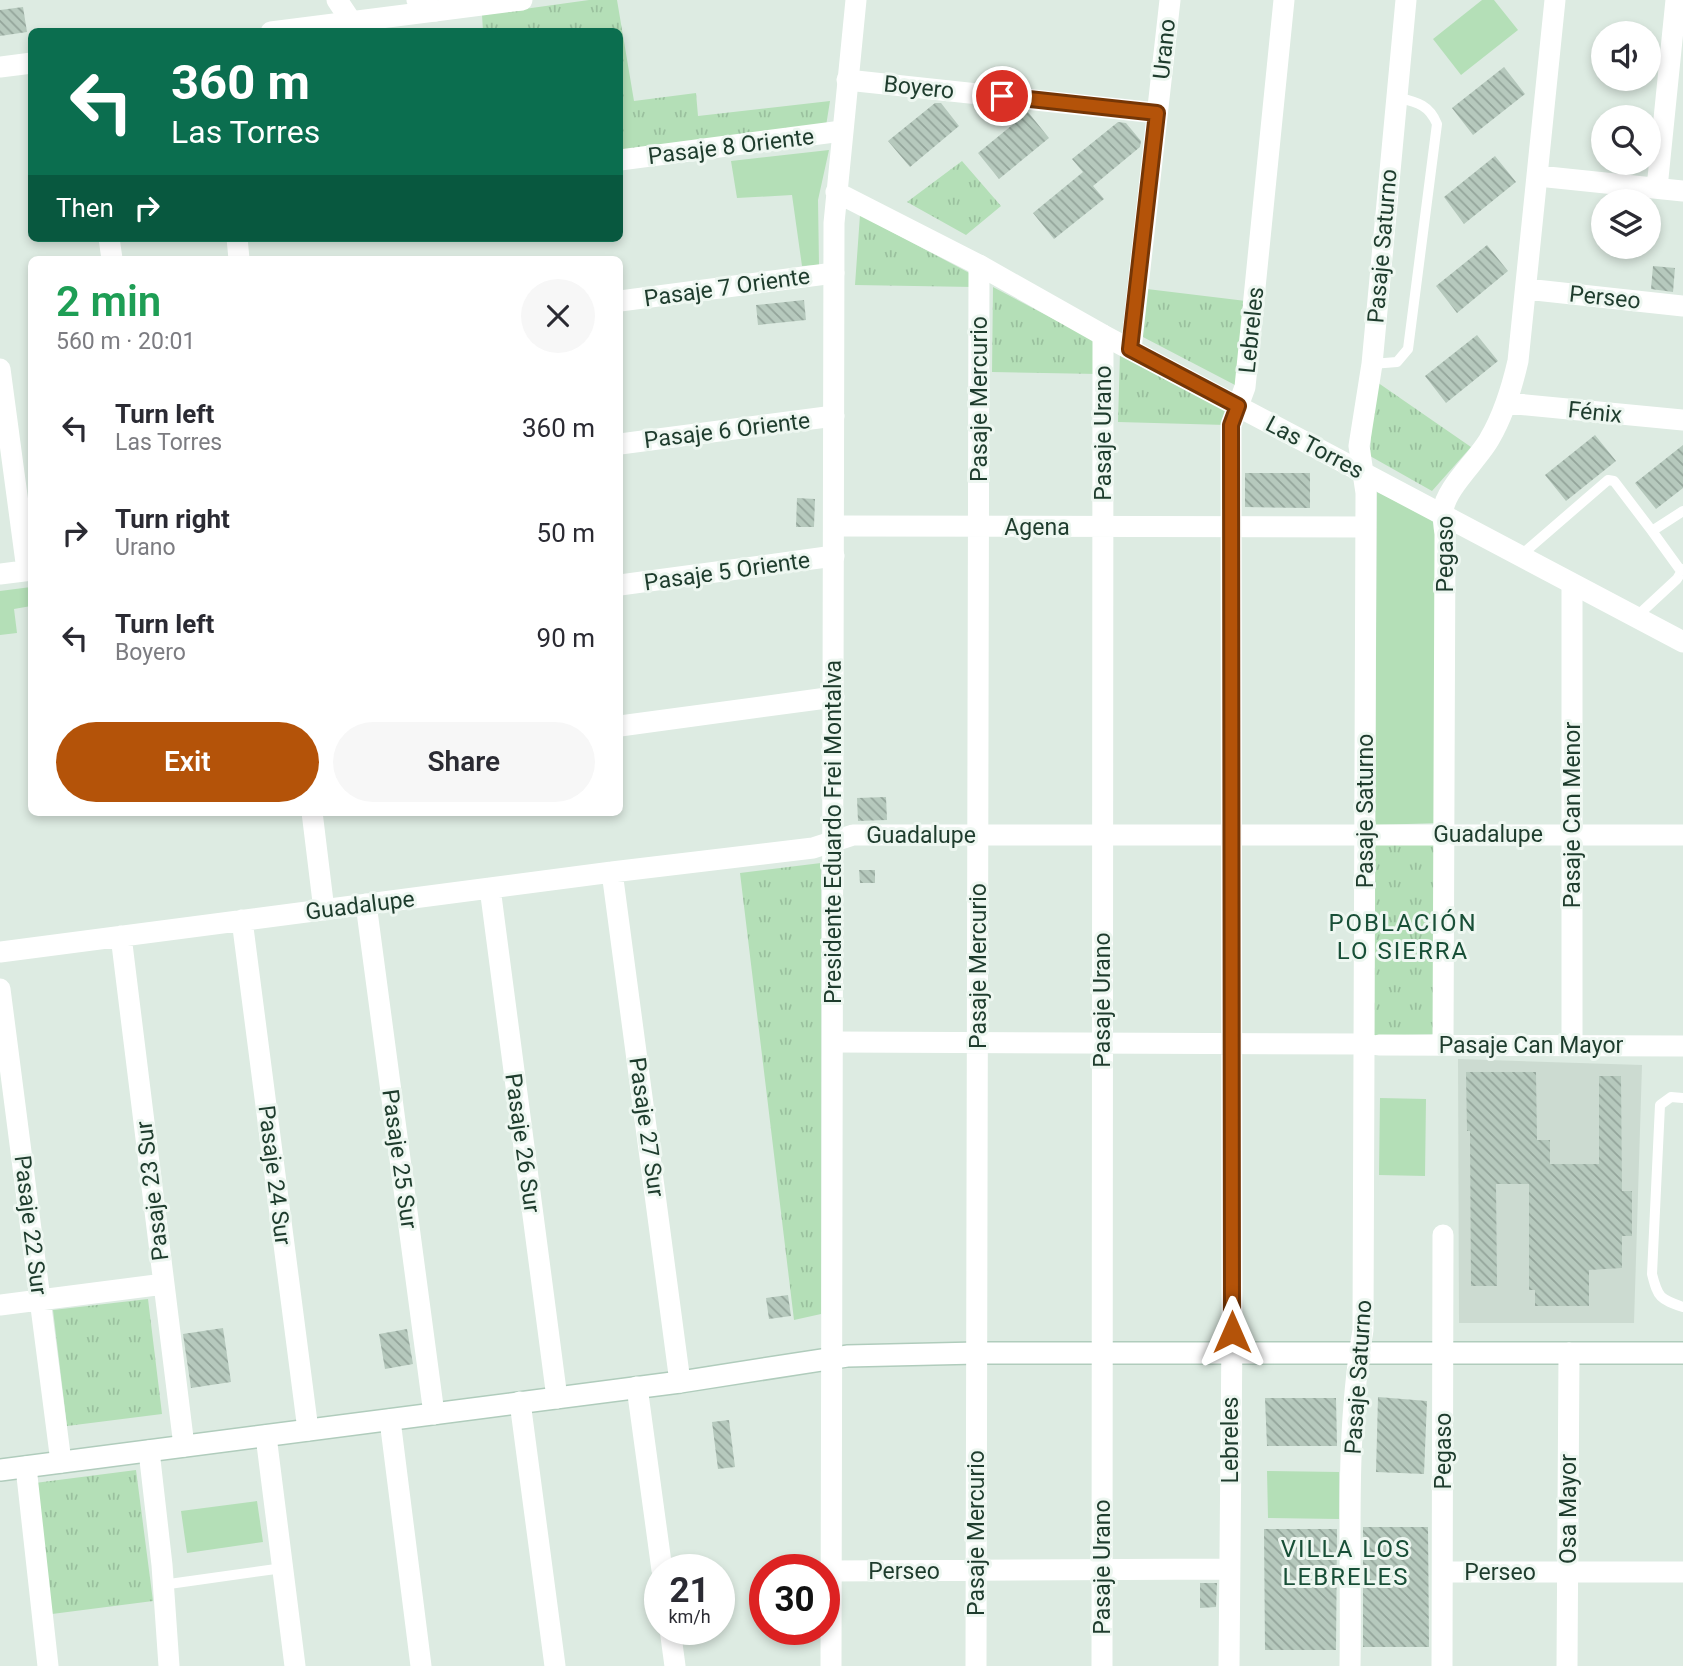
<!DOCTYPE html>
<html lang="en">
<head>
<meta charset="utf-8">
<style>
	:root { --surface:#fff; --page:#f7f7f7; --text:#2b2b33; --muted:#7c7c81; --accent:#b45309 }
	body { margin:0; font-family:Roboto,sans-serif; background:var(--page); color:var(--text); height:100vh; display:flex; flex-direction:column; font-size:26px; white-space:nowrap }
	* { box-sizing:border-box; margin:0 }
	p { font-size:23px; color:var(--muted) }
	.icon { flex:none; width:38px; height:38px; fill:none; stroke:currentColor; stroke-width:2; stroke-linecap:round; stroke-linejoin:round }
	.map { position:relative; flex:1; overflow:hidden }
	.panel { position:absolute; left:28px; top:256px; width:595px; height:560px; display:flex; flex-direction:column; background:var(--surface); border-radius:10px; box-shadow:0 4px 10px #0003 }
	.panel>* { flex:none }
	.top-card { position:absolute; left:28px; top:28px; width:595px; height:214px; border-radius:10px; box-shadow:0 4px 10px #0003; background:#0b6e4f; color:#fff; overflow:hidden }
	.tools { position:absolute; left:1591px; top:21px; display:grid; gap:14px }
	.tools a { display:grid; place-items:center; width:70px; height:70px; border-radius:50%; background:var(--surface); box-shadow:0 4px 10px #0003; font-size:35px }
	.speed { position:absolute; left:644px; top:1554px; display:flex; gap:14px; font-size:35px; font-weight:700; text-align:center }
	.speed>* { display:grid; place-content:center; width:91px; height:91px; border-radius:50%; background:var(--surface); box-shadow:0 4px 10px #0003; line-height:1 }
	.speed small { font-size:18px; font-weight:400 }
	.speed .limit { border:10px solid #d22; background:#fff; color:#111 }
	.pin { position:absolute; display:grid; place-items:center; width:60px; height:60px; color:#fff; margin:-30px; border:4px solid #fff; border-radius:50%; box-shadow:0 2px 7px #0007 }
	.me { position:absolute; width:77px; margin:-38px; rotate:0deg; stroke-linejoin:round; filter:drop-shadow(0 0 5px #0008) }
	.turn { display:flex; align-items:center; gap:24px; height:147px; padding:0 28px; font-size:32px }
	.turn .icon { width:91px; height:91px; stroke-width:2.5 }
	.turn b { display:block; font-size:49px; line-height:60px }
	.then { display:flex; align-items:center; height:66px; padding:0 28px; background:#0003; gap:14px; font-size:26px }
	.round { display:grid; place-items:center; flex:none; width:74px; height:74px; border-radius:37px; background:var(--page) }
	.head { display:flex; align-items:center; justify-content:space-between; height:119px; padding:0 28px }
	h1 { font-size:42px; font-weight:600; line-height:52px; color:#1e9e55 }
	.button { display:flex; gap:14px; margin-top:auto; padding:14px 28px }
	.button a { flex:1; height:80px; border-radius:42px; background:var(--accent); color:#fff; font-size:28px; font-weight:600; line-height:80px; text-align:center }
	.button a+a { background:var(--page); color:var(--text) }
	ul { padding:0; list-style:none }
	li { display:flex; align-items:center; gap:21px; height:105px; padding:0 28px }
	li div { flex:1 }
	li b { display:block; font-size:26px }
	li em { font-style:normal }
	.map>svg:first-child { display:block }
</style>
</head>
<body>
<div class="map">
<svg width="1683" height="1666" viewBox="0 0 1683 1666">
	<defs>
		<pattern id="park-tufts" width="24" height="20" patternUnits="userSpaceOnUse" patternTransform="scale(1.75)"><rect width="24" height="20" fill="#b4dfb7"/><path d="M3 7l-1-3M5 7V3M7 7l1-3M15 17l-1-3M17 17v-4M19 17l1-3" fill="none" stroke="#9ac09e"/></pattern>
		<pattern id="building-back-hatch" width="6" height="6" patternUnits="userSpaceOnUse" patternTransform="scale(1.75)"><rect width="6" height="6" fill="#b6c9bd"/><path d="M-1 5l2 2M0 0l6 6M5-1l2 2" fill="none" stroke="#93a49a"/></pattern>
	</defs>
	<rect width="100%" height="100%" fill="#ddebe2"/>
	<path fill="#ccdbd1" d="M1458,1059L1642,1065L1634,1323H1459Z"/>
	<path fill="#b4dfb7" d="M1482,0H1494L1518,30L1461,75L1433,39Z
		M829,150L818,200L819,265L802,266L792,195L737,198L731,161Z
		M1377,492L1439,522V823L1375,825Z
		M31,587V606L14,609L17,633L0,635V591Z
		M1380,1098L1426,1099L1425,1176L1379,1175Z
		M1267,1471L1339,1472V1519L1268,1518Z
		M257,1501L263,1542L187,1553L181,1511Z"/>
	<path fill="url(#park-tufts)" d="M589,0H617L634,101L696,93L698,116L830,101L826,126L620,151V32L483,31L482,15Z
		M962,161L1001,206L966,235L907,202Z
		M860,215L975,276L973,287L855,285Z
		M993,287L1099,343L1098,374L992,372Z
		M1147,289L1246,301L1235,385L1141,336Z
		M1120,353L1227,409L1226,425L1118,422Z
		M1374,380L1471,447L1432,491L1370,456Z
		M1375,841L1438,843L1439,1034L1371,1036Z
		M821,863V1314L794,1320L740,873Z
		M148,1299L162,1414L67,1426L53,1310Z
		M136,1470L153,1601L52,1614L35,1483Z"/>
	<path fill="url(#building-back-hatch)" d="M23,7L27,32L0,36V10Z
		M1504,67L1525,94L1473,135L1452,108Z
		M935,103H941L959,126L910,167L888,141Z
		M1028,112L1049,138L999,179L978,153Z
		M1118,122L1126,123L1141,141L1140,147L1093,186L1104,199L1054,239L1033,213L1083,172L1072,159Z
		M1495,156L1516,182L1464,224L1444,197Z
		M1487,245L1508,271L1457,313L1436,286Z
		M1653,266L1675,268L1673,292L1651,289Z
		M804,300L806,320L758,325L756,305Z
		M1477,335L1498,361L1446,403L1425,376Z
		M1595,435L1616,461L1566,501L1545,475Z
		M1683,445V488L1656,509L1635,483Z
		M1245,473H1310V508L1245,507Z
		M797,498L815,499L814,527H796Z
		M886,797L887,820L858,821L857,798Z
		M859,870H875V883H860Z
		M1466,1072H1536L1537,1140H1550V1164H1599V1076H1621L1622,1191H1632V1236H1622V1268L1589,1270V1306H1535V1290H1529V1184H1496L1497,1286H1471L1470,1131H1467Z
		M788,1295L791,1316L769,1319L766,1298Z
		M223,1328L231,1382L191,1388L183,1334Z
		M407,1329L413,1364L385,1369L379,1334Z
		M1378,1397L1427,1401L1424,1474L1376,1472Z
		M1265,1398H1336L1337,1446H1267Z
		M729,1420L735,1467L718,1469L712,1422Z
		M1363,1527H1428L1429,1647H1363Z
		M1264,1529H1337L1336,1650H1265Z
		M1200,1583H1217L1216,1607L1200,1608Z"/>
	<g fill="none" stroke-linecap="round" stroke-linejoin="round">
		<g stroke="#b0ccbc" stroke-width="24">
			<path id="secondary" d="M0,1470L680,1382L847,1356L977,1353H1683"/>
		</g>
		<path stroke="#fff" stroke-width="10" d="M1372,364L1397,362L1408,349L1437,124C1429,104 1416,102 1396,97
			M1652,531L1681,571
			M1520,556L1608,480L1614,481L1652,531L1683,511
			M1635,618L1677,579L1683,569
			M1683,1098L1671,1097L1660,1105L1652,1274C1658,1298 1660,1299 1683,1307
			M162,1585L283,1568"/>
		<path stroke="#fff" stroke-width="21" d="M337,0L351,21
			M417,0L435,11
			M847,80L1157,113
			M620,160L842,131
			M1538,176L1683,191
			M1657,188L1676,0
			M109,238L112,259
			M237,238L239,259
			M1526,289L1683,306
			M620,301L834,273
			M1131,349L1170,0
			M0,369L27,570
			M1506,403L1683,420
			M620,444L834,416
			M834,526L1366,527
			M0,574L32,570
			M620,585L834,556
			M620,726L834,697
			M312,812L324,910
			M612,872L680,1382
			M490,888L557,1398
			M366,904L434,1414
			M242,920L308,1430
			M121,936L184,1446
			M0,952L612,872L813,848L853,835H1683
			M0,989L61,1462
			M833,1042L1364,1044
			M1379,1045L1683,1046
			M1443,1045L1445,534C1444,527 1443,519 1443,512C1444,489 1479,459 1490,438C1504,414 1512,387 1518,361L1555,0
			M1572,1045V584
			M0,1305L164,1284
			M637,1387L662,1570
			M520,1402L555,1666
			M390,1420L421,1666
			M266,1436L295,1666
			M149,1451L162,1565L169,1666
			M26,1467L48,1666
			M831,1571L1230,1569
			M1443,1572H1683
			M670,1629L675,1666
			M976,1666L979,265
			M1102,1666L1103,335
			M1229,1666L1232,1332L1231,425L1245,387L1284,0
			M1350,1666C1352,1555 1344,1441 1363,1330L1366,493L1359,446L1372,364L1406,0
			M1442,1666L1443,1235
			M1567,1666L1569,1353"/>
		<path stroke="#fff" stroke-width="21" d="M271,32L522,0
			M0,67L32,63
			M836,192L979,265L1103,335L1683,642
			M831,1666L834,223L856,0"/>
		<use href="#secondary" stroke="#fff" stroke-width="21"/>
	</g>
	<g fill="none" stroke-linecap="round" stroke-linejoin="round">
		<g stroke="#753606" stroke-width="18">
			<path id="route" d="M1002,96L1157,113L1130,349L1238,406L1231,425L1232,1332"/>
		</g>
		<use href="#route" stroke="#b45309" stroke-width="12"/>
	</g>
	<g text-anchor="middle" stroke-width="6" stroke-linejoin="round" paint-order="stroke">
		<g font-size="23" fill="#1e3c2d" stroke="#eef7f1">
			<text transform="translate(1164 49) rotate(-84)" y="8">Urano</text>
			<text transform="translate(919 87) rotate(6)" y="8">Boyero</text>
			<text transform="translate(731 146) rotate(-7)" y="8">Pasaje 8 Oriente</text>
			<text transform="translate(1382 246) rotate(-85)" y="8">Pasaje Saturno</text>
			<text transform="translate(727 287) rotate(-8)" y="8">Pasaje 7 Oriente</text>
			<text transform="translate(1605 297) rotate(6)" y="8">Perseo</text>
			<text transform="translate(1251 330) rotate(-84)" y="8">Lebreles</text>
			<text transform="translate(979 399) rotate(-90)" y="8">Pasaje Mercurio</text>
			<text transform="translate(1595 412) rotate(6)" y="8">Fénix</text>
			<text transform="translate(727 430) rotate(-7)" y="8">Pasaje 6 Oriente</text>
			<text transform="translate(1103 433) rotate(-90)" y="8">Pasaje Urano</text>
			<text transform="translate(1315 447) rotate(28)" y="8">Las Torres</text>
			<text x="1037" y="535">Agena</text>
			<text transform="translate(1445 554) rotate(-90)" y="8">Pegaso</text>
			<text transform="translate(727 571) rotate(-8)" y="8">Pasaje 5 Oriente</text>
			<text transform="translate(1365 811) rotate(-90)" y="8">Pasaje Saturno</text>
			<text transform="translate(1572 815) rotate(-90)" y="8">Pasaje Can Menor</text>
			<text transform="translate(833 832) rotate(-90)" y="8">Presidente Eduardo Frei Montalva</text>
			<text x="1488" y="842">Guadalupe</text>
			<text x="921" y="843">Guadalupe</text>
			<text transform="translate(360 905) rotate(-7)" y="8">Guadalupe</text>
			<text transform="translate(978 966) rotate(-90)" y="8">Pasaje Mercurio</text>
			<text transform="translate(1102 1000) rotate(-90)" y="8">Pasaje Urano</text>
			<text x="1531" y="1053">Pasaje Can Mayor</text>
			<text transform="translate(647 1127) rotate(82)" y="8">Pasaje 27 Sur</text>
			<text transform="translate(523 1143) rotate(82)" y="8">Pasaje 26 Sur</text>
			<text transform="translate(400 1159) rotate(82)" y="8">Pasaje 25 Sur</text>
			<text transform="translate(275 1175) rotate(83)" y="8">Pasaje 24 Sur</text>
			<text transform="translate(152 1191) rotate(-97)" y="8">Pasaje 23 Sur</text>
			<text transform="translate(31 1225) rotate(83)" y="8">Pasaje 22 Sur</text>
			<text transform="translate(1358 1377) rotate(-86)" y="8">Pasaje Saturno</text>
			<text transform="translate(1230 1440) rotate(-90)" y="8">Lebreles</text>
			<text transform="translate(1443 1451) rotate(-90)" y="8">Pegaso</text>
			<text transform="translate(1568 1509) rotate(-90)" y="8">Osa Mayor</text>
			<text transform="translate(976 1533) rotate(-90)" y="8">Pasaje Mercurio</text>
			<text transform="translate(1102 1567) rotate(-90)" y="8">Pasaje Urano</text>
			<text x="904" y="1579">Perseo</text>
			<text x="1500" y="1580">Perseo</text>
		</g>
		<g font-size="24" letter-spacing="2" fill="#184f37" stroke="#eef7f1">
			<text x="1403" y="931">POBLACIÓN<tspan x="1403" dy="28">LO SIERRA</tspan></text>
			<text x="1346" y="1557">VILLA LOS<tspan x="1346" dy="28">LEBRELES</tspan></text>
		</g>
	</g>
</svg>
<div class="tools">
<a><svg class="icon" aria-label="sound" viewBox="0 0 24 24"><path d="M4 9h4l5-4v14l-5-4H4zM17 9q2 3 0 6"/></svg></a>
<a><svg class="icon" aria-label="search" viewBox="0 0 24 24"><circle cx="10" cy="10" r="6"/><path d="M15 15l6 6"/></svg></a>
<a><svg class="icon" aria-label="layers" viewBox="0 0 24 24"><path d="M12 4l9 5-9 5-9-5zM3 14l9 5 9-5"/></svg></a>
</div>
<div class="speed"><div>21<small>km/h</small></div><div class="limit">30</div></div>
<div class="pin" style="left:1002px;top:96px;background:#d93025"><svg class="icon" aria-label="arrive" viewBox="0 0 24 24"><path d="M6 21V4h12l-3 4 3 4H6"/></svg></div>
<svg class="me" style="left:1232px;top:1332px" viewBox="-20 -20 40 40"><path d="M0-17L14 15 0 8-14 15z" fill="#b45309" stroke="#fff" stroke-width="4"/></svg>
<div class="top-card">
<div class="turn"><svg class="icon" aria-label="left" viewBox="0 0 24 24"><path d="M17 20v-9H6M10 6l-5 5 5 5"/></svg><div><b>360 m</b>Las Torres</div></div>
<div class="then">Then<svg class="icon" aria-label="right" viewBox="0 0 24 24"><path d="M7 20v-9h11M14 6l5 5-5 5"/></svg></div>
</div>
<section class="panel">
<div class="head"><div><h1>2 min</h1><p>560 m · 20:01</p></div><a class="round"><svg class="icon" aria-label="close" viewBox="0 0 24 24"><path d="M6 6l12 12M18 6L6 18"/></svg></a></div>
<ul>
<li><svg class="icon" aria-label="left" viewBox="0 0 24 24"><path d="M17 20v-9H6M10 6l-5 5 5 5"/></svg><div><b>Turn left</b><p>Las Torres</p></div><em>360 m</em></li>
<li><svg class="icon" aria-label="right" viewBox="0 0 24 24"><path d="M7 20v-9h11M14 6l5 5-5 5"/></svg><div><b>Turn right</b><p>Urano</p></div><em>50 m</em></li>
<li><svg class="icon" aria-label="left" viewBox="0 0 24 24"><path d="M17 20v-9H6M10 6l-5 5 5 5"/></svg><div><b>Turn left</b><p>Boyero</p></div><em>90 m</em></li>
</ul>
<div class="button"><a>Exit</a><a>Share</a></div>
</section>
</div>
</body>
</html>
